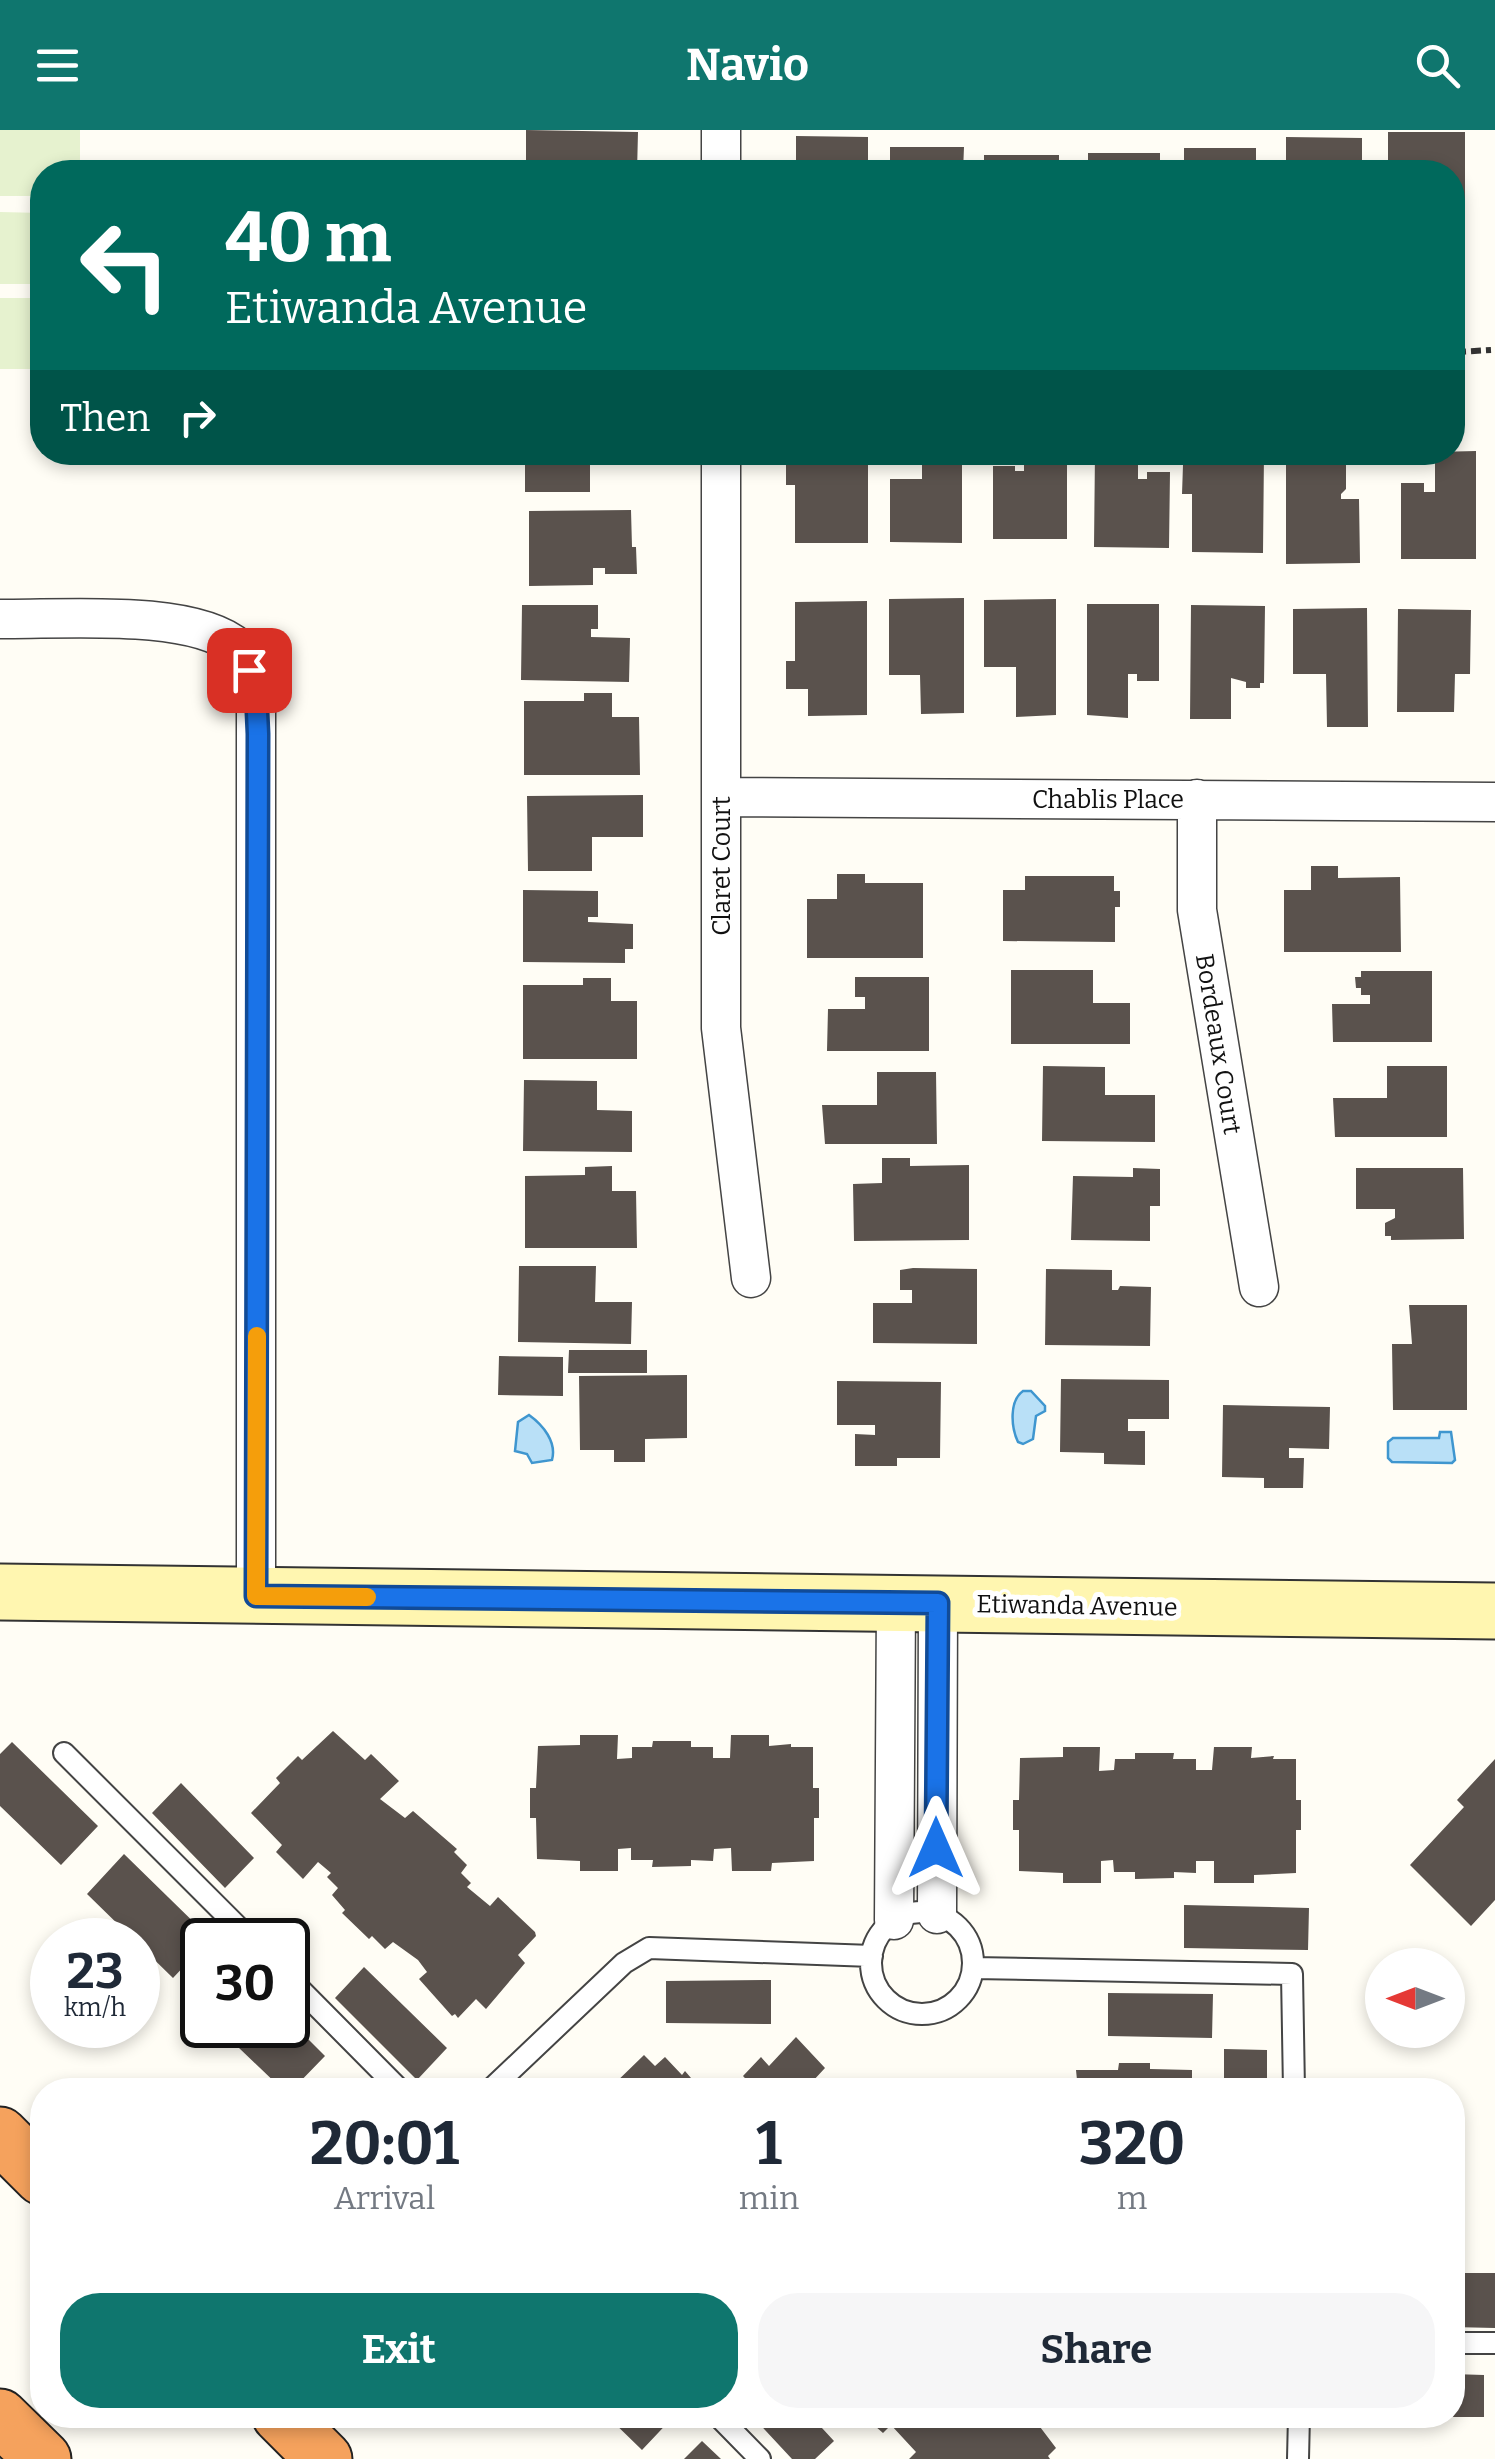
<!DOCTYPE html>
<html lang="en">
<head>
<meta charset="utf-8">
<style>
	:root { --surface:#fff; --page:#f6f6f7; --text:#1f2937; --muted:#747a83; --accent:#0f766e }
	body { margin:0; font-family:Bitter,serif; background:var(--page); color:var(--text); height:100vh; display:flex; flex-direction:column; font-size:38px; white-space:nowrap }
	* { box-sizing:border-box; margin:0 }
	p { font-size:32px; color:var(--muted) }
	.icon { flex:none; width:55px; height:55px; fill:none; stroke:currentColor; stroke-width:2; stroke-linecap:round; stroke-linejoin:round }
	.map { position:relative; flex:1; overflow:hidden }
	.panel { position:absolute; left:30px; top:1948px; width:1435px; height:350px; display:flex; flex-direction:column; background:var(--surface); border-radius:40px; box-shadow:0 5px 15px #0003 }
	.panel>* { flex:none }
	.banner { position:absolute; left:30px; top:30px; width:1435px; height:305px; border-radius:40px; box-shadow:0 5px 15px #0003; background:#00695c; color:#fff; overflow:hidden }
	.needle { width:65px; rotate:270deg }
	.fabs { position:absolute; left:1365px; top:1818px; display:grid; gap:20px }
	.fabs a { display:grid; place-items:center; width:100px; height:100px; border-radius:50%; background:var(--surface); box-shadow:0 5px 15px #0003; font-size:50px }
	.speed { position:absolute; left:30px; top:1788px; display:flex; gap:20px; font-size:50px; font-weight:700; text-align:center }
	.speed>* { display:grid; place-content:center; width:130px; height:130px; border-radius:50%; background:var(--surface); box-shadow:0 5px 15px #0003; line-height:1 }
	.speed small { font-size:25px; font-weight:400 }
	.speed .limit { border:5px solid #111; border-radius:15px; background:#fff; color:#111 }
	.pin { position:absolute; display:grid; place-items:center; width:85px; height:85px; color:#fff; margin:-42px; border-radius:20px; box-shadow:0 5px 15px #0006 }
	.me { position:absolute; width:110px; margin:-55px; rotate:0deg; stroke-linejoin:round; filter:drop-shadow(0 0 8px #0008) }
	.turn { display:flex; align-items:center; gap:35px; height:210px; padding:0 30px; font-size:45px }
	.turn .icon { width:130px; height:130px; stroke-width:2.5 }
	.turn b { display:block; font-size:70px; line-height:85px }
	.then { display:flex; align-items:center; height:95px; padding:0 30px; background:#0003; gap:20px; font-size:38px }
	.eta { display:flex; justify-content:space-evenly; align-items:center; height:170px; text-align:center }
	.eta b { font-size:60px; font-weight:700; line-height:70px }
	.cta { display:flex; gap:20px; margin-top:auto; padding:20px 30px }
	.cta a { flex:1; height:115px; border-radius:40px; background:var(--accent); color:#fff; font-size:40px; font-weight:700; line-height:115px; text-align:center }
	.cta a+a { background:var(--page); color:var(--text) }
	header { display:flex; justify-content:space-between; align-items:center; height:130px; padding:0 30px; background:var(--accent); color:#fff; font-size:45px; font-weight:700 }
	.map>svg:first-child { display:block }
</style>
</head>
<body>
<header><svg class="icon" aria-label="menu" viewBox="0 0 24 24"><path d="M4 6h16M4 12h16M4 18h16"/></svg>Navio<svg class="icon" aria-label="search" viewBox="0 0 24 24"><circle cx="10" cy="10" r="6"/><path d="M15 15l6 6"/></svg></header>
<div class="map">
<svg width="1495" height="2329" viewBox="0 0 1495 2329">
	<rect width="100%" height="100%" fill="#fffdf5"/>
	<path fill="#e6f2cf" d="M0,0H80V42H42V66H0Z
		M0,82L42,83V154H0Z
		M0,168H42V239H0Z"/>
	<path fill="#b9e0f7" stroke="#3f96cf" stroke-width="2.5" d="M1023,1261H1031L1045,1276V1281L1036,1286L1033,1309L1023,1314L1018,1312C1011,1297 1009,1271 1023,1261Z
		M529,1285C543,1295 557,1312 552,1330L532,1333L527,1324L515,1321L518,1292Z
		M1440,1302H1451L1455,1330L1452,1333L1392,1332L1388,1328V1312L1393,1308H1439Z"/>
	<path fill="#5a524d" d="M526,0L638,2L637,42H526Z
		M1388,2H1465V115H1452V42H1388Z
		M796,6L868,7V42H796Z
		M1286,7L1362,8V42H1286Z
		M890,17H964L963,42H890Z
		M1184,18H1256V42H1184Z
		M1088,23H1160V42H1088Z
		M984,25H1059V42H984Z
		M1476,321V429H1401V353H1424V362H1435V322Z
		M525,322H640V327H590V362H525Z
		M810,322H868V413H795V355H786V324Z
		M922,322H962V413L890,412V349H922Z
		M1024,322H1067V409H993V336H1015V341H1024Z
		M1095,322H1138V349H1147V342H1170L1169,418L1094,417Z
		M1208,322H1264L1263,423L1192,422V364H1182L1183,335H1208Z
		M1296,326H1346V359L1341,364V369H1359L1360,433L1286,434V331H1297Z
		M631,380L632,417H636L637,444H605V438H593V455L529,456V381Z
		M964,468V583L921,584L920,545H889V469Z
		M1056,469V585L1016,587V537H984V470Z
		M867,471V585L808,586V559H786V531H795V472Z
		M1087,474H1159V551H1137V544H1128V588L1087,585Z
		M522,475H598V499H591V507L630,508L629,552L521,550Z
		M1191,475L1265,476L1264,553H1260V558H1246V552L1231,548V589H1190Z
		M1367,478L1368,597H1327L1326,544H1293V479Z
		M1398,479L1471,480L1470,544H1455L1454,582H1397Z
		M584,563H612V587H639L640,645H524V571H584Z
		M643,665V707H592V741H528L527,666Z
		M1311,736H1338V748L1400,747L1401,822H1284V760H1311Z
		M837,744H865V753H923V828H807V769H837Z
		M1025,746H1114V761H1120V777H1115V812L1003,811V760H1025Z
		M523,760L598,761V787H588V792L633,794V819H625V833L523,832Z
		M1011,840H1093V873H1130V914H1011Z
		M1361,841H1432V912H1333L1332,874H1370V865H1361V858H1356L1355,847H1361Z
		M855,847H929V921H827L828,879H865V867H855Z
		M583,848H611V871H637V929H523V855H583Z
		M1043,936L1105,937V965H1155V1012L1042,1011Z
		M1387,936H1447V1007H1335L1333,968H1387Z
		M877,942H936L937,1014H825L822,975H877Z
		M524,950L597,951V980L632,981V1022L523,1021Z
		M882,1028H910V1036L969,1035V1110L854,1111L853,1054L882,1053Z
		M612,1036V1061H636L637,1118H525V1046L585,1045V1037Z
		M1133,1038L1160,1039V1076H1150V1111L1071,1110L1073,1046L1133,1047Z
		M1356,1038H1463L1464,1109L1391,1110V1106H1385V1093L1395,1088V1079H1356Z
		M519,1136H596L595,1172H632L631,1214L518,1212Z
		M913,1138L977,1139V1214L873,1213V1173H912V1160H900V1140Z
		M1046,1139L1112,1140V1160H1118L1120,1156L1151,1157L1150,1216L1045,1215Z
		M1409,1175H1467V1280H1393L1392,1214H1412Z
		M569,1220H647V1243H568Z
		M499,1226L563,1227V1266L498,1265Z
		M687,1245V1308L645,1309V1332H614V1320H580L579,1246Z
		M1061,1249L1169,1250V1289H1128V1301H1145V1335L1104,1334V1323L1060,1322Z
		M837,1251L941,1252L940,1328H897V1336H855V1304L875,1305V1295H837Z
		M1223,1275L1330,1277L1329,1319L1289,1318V1328H1304L1303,1358H1264V1348L1222,1347Z
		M333,1601L365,1630L371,1624L399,1651L380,1669L405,1688L413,1681L457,1719L454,1722L467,1735L461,1743L471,1753L467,1757L490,1776L498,1767L535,1802L536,1806L518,1825L525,1833L486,1879L476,1869L458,1888L455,1884L452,1886L419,1849L427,1842L418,1830L393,1812L385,1819L372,1806L369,1809L342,1783L345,1780L332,1765L338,1758L327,1747L331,1743L318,1732L303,1749L276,1722L282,1715L251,1683L280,1653L276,1648L298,1626L302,1630Z
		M580,1605H618L617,1629L632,1628V1617H652L653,1611H691V1617H713V1628H730L731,1605H769V1616L791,1614V1617H813V1658H819V1688H814V1731L772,1733L771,1741H732L731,1718L714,1719L713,1731L691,1730V1736L652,1737L653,1730H631V1718L618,1719V1741H580V1731L537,1729L536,1688H530V1658H536L538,1616L580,1615Z
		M12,1612L98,1696L61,1735L0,1676V1624Z
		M1063,1617H1100L1099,1641L1114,1640L1115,1629H1135V1623H1174L1173,1629H1196V1640H1212L1214,1617H1252L1251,1628L1274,1626L1273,1629H1296V1670H1301V1700H1296V1743L1254,1745V1753H1214V1731H1196V1743L1174,1742V1748L1135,1749V1742H1114L1113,1730L1101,1731V1753H1063V1743L1019,1741V1700H1013V1670H1019L1020,1628L1063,1627Z
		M1495,1629V1770L1471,1796L1410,1735L1464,1677L1457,1670Z
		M181,1653L254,1728L225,1758L152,1683Z
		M124,1724L212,1810H202V1817L173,1848L87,1764Z
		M1184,1775L1309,1778L1308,1820L1184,1818Z
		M364,1837L447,1918L417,1950L335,1868Z
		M771,1850V1894L666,1893V1851Z
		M1108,1863L1213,1864L1212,1908L1108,1906Z
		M288,1889L325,1926L292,1960H283L215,1895H288Z
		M796,1907L825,1938L812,1952L819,1960H756L743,1946L761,1927L769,1936Z
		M1224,1919L1267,1920V1960H1224Z
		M644,1925L655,1936L665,1927L682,1945L685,1941L697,1955L700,1952L707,1960H608Z
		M1119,1933H1150V1939L1192,1940V1960H1078L1076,1940H1118Z
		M1452,2143H1495V2198L1452,2197Z
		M1452,2244L1484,2245V2287H1452Z
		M606,2285H675L642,2320Z
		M751,2285H810L834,2311L815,2329H792Z
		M855,2285H1031L1056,2318L1048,2326L1050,2329H909L916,2322L891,2295L883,2303L867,2289L863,2293Z
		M702,2311L721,2329H684Z"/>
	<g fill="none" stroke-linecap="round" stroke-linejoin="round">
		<g stroke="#444" stroke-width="24">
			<path id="service" d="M64,1623L251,1810
				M871 1833a51 51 0 1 1 102 0a51 51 0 1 1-102 0Z
				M973,1838L1292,1844L1294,1960
				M288,1847L400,1960
				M490,1960L624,1833L649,1818L872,1826
				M1452,2213H1495
				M717,2285L760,2329
				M1298,2329L1299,2285"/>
		</g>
		<g stroke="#444" stroke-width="41">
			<path id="minor" d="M721,0V42
				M721,322V898L751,1148
				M0,489C61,490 193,478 238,518C248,526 252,547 256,560V1466
				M721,667L1495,672
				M1197,669V780L1259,1157
				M937,1784L938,1473
				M894,1790L896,1472"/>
		</g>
		<g stroke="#333" stroke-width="59">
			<path id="secondary" d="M0,1462L1495,1481"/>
		</g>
		<g stroke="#222" stroke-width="59">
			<path id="motorway" d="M0,2005L42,2047
				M280,2285L324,2329
				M0,2287L43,2329"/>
		</g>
		<path stroke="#333" stroke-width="6" stroke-dasharray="10 5" stroke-linecap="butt" d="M1456,222L1491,220"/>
		<use href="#service" stroke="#fff" stroke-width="20"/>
		<use href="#minor" stroke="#fff" stroke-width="38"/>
		<use href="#secondary" stroke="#fff6b0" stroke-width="55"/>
		<use href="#motorway" stroke="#f5a25d" stroke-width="55"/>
	</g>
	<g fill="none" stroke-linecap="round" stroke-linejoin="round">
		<g stroke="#114b97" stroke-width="25">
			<path id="route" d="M249,540L256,560L258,604L256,1466L938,1473L936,1718"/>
		</g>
		<use href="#route" stroke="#1a73e8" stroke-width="18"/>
		<path stroke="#f59e0b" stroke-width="18" d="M257,1206L256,1466L367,1467"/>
	</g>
	<g text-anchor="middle" stroke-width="10" stroke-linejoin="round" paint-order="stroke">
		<g font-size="25" fill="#111" stroke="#fff">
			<text x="1108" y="678">Chablis Place</text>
			<text transform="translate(721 736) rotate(-90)" y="9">Claret Court</text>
			<text transform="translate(1219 914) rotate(81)" y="9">Bordeaux Court</text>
			<text transform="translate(1077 1475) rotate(1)" y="9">Etiwanda Avenue</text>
		</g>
	</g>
</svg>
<div class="fabs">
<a><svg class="needle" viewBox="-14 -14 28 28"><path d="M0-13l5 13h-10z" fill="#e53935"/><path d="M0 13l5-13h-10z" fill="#747a83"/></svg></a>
</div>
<div class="speed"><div>23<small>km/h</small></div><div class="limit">30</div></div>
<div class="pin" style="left:249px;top:540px;background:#d93025"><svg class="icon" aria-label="arrive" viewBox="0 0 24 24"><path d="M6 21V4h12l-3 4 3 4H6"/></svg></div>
<svg class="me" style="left:936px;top:1718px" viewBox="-20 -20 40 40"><path d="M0-17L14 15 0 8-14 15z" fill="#1a73e8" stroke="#fff" stroke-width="4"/></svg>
<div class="banner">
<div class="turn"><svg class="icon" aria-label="left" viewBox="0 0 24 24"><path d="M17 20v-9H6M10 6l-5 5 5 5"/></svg><div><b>40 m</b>Etiwanda Avenue</div></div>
<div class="then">Then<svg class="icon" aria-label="right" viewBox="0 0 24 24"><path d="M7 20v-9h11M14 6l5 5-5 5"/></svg></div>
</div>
<section class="panel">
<div class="eta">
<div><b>20:01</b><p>Arrival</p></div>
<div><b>1</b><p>min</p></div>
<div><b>320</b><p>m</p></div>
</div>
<div class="cta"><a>Exit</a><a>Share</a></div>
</section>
</div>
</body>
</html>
